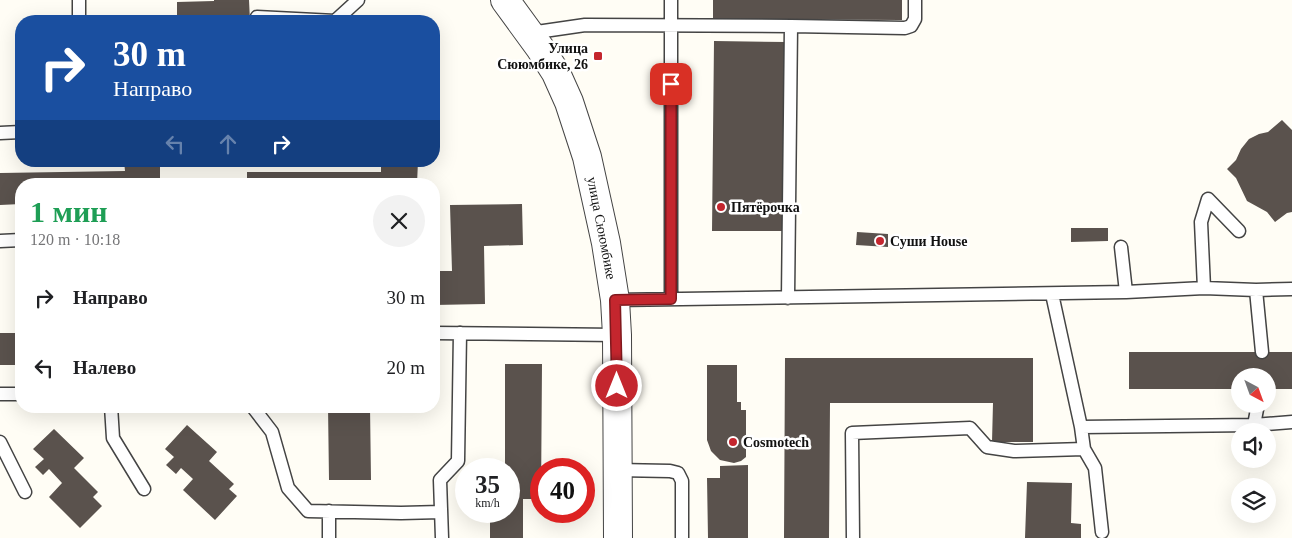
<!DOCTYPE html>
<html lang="ru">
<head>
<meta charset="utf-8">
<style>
	:root { --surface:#fff; --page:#f2f2f2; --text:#202124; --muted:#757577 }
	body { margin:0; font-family:Georgia,serif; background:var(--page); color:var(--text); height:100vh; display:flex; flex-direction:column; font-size:19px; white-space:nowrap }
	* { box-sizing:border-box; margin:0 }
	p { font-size:16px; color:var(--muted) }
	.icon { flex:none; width:28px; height:28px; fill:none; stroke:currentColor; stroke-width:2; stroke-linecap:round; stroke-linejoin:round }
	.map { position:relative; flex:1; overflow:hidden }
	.details { position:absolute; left:15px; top:178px; width:425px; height:235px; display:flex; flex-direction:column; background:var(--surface); border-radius:20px; box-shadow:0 5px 20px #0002 }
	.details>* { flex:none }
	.hud { position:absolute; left:15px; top:15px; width:425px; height:152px; border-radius:20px; box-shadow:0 5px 20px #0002; background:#1a4fa0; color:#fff; overflow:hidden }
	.needle { width:32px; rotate:139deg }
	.tools { position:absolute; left:1231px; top:368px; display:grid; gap:10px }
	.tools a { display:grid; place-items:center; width:45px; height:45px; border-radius:50%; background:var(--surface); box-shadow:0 5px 20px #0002; font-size:25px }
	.speed { position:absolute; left:455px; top:458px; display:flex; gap:10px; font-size:25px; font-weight:700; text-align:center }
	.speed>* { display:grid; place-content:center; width:65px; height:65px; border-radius:50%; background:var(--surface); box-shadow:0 5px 20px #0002; line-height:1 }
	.speed small { font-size:12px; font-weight:400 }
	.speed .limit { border:8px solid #d22; background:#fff; color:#111 }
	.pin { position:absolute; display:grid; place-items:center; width:42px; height:42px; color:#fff; margin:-21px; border-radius:10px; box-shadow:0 2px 8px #0006 }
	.me { position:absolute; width:55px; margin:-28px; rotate:0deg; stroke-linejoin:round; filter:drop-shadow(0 0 4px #0008) }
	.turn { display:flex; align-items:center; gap:18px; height:105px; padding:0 15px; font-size:22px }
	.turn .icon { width:65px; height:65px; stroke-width:2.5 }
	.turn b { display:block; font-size:35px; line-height:42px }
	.lanes { display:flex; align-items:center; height:48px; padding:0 15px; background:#0003; justify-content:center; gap:25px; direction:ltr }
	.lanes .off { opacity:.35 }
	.round { display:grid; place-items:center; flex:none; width:52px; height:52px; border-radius:26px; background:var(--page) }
	.head { display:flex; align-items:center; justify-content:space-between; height:85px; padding:0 15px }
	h1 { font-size:30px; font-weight:800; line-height:38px; color:#1e9e55 }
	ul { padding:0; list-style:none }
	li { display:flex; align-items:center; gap:15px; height:70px; padding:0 15px }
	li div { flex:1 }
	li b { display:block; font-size:19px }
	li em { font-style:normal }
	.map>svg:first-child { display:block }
</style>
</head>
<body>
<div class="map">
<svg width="1292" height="538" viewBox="0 0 1292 538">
	<rect width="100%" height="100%" fill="#fffdf5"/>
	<path fill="#5a524d" d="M214,0H249L250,21H177V2L214,1Z
		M713,0H902V20L713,19Z
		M714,41L786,42L784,231H712Z
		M1282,120L1292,130V212L1287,213L1275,222L1267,212L1247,201L1236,178L1227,169L1236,160L1241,149L1249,139L1259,134L1268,132Z
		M124,161H160V184H21V204L0,205V173L125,171Z
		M381,161H418L417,184H247V172H381Z
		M522,204L523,245L484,246L485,304L434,305V271H452L450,205Z
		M1071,228H1108V241L1071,242Z
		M857,232L888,234V247L856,245Z
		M0,333H21V365H0Z
		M1129,352H1292V389H1268V376H1240V389H1129Z
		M785,358H1033V442H992L993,403H830L829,538H784Z
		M505,364H542L541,499H523V538H490V511H509V469H505Z
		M707,365H737V402H741V410H746V457L741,461L734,463L720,460L711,451L707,440Z
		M328,406H370L371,480H329Z
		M187,425L217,452L209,461L234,484L229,489L237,496L215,520L183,490L193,479L181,468L176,474L166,465L174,457L165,449Z
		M54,429L84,458L74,468L98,492L93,497L102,506L80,528L49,497L62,483L49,469L43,475L35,467L44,459L33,449Z
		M748,465V538H708L707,478H720V466Z
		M1027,482L1072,483L1071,523L1081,524V538H1025Z"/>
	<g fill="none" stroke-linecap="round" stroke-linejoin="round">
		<g stroke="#444" stroke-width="15">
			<path id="service" d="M79,0V21
				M257,17L335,21
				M335,21L358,0
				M791,26L905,28L911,26L915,19V0
				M530,33L585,25L791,26L788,298
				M0,133L21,132
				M0,241L21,240
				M1121,247L1126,292
				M1204,288L1201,222L1208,199L1239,231
				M1256,290L1262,352
				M1052,294L1081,427L1254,425L1292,422
				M671,299V0
				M615,300L1126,292L1204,288L1256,290L1292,289
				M434,333L617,335
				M0,394H21
				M111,406L113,438L144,489
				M252,406L272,432L288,488L308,511L401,513L441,512
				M1254,425L1258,404
				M0,442L25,492
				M1084,449L1095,468L1102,532
				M617,470L670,471L678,473L682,481V538
				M329,538V511
				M442,538L440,480L458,461L460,333
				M853,538L852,433L970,428L987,447L1014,451L1084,449L1081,427"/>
		</g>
		<g stroke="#444" stroke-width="30">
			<path id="tertiary" d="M505,0L540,48L556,73L569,102L587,157L606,243L615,300L617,335L618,538"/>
		</g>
		<use href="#service" stroke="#fff" stroke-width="12"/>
		<use href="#tertiary" stroke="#fff" stroke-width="28"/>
	</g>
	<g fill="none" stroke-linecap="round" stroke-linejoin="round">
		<g stroke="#7f191e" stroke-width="12">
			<path id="route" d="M617,386L615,300L671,299V84"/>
		</g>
		<use href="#route" stroke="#c4262e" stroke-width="9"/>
	</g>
	<g fill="#c4262e" stroke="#fff" stroke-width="2">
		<rect x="593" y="51" width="10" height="10" rx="2.5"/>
		<circle cx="721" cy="207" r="5"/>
		<circle cx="880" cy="241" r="5"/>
		<circle cx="733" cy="442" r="5"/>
	</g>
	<g text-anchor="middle" stroke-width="5" stroke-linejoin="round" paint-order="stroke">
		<g font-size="14" font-weight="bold" fill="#111" stroke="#fff" text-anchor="start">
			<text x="588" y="53" text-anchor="end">Улица<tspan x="588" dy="16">Сююмбике, 26</tspan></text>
			<text x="731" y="212">Пятёрочка</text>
			<text x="890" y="246">Суши House</text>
			<text x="743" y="447">Cosmotech</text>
		</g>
		<g font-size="14" fill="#111" stroke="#fff">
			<text transform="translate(602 228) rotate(79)" y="5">улица Сююмбике</text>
		</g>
	</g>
</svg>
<div class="tools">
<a><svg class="needle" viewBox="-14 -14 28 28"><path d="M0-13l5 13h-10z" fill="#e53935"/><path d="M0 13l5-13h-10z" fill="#757577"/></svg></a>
<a><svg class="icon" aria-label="sound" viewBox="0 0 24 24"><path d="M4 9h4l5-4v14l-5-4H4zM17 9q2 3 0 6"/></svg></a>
<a><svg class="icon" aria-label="layers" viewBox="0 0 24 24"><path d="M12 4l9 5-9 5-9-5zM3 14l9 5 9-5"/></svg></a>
</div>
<div class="speed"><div>35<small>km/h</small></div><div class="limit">40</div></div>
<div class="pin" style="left:671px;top:84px;background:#d93025"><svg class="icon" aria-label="arrive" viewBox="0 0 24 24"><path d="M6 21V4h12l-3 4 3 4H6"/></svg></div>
<svg class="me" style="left:617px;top:386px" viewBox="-20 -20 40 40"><circle r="17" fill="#c4262e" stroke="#fff" stroke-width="3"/><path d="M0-11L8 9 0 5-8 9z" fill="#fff"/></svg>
<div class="hud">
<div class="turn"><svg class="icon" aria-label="right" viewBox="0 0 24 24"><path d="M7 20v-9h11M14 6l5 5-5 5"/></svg><div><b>30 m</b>Направо</div></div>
<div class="lanes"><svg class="icon off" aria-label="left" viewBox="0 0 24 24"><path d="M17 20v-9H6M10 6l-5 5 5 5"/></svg><svg class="icon off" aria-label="ahead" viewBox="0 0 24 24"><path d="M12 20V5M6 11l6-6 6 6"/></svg><svg class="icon" aria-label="right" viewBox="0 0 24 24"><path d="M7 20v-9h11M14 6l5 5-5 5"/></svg></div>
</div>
<section class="details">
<div class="head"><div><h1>1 мин</h1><p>120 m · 10:18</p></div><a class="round"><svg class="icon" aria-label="close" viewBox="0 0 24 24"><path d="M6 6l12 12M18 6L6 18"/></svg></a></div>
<ul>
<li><svg class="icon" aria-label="right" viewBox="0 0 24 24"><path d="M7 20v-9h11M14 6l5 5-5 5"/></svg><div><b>Направо</b></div><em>30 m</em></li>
<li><svg class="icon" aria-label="left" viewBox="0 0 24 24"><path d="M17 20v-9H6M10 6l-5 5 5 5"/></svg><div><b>Налево</b></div><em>20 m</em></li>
</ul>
</section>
</div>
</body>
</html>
